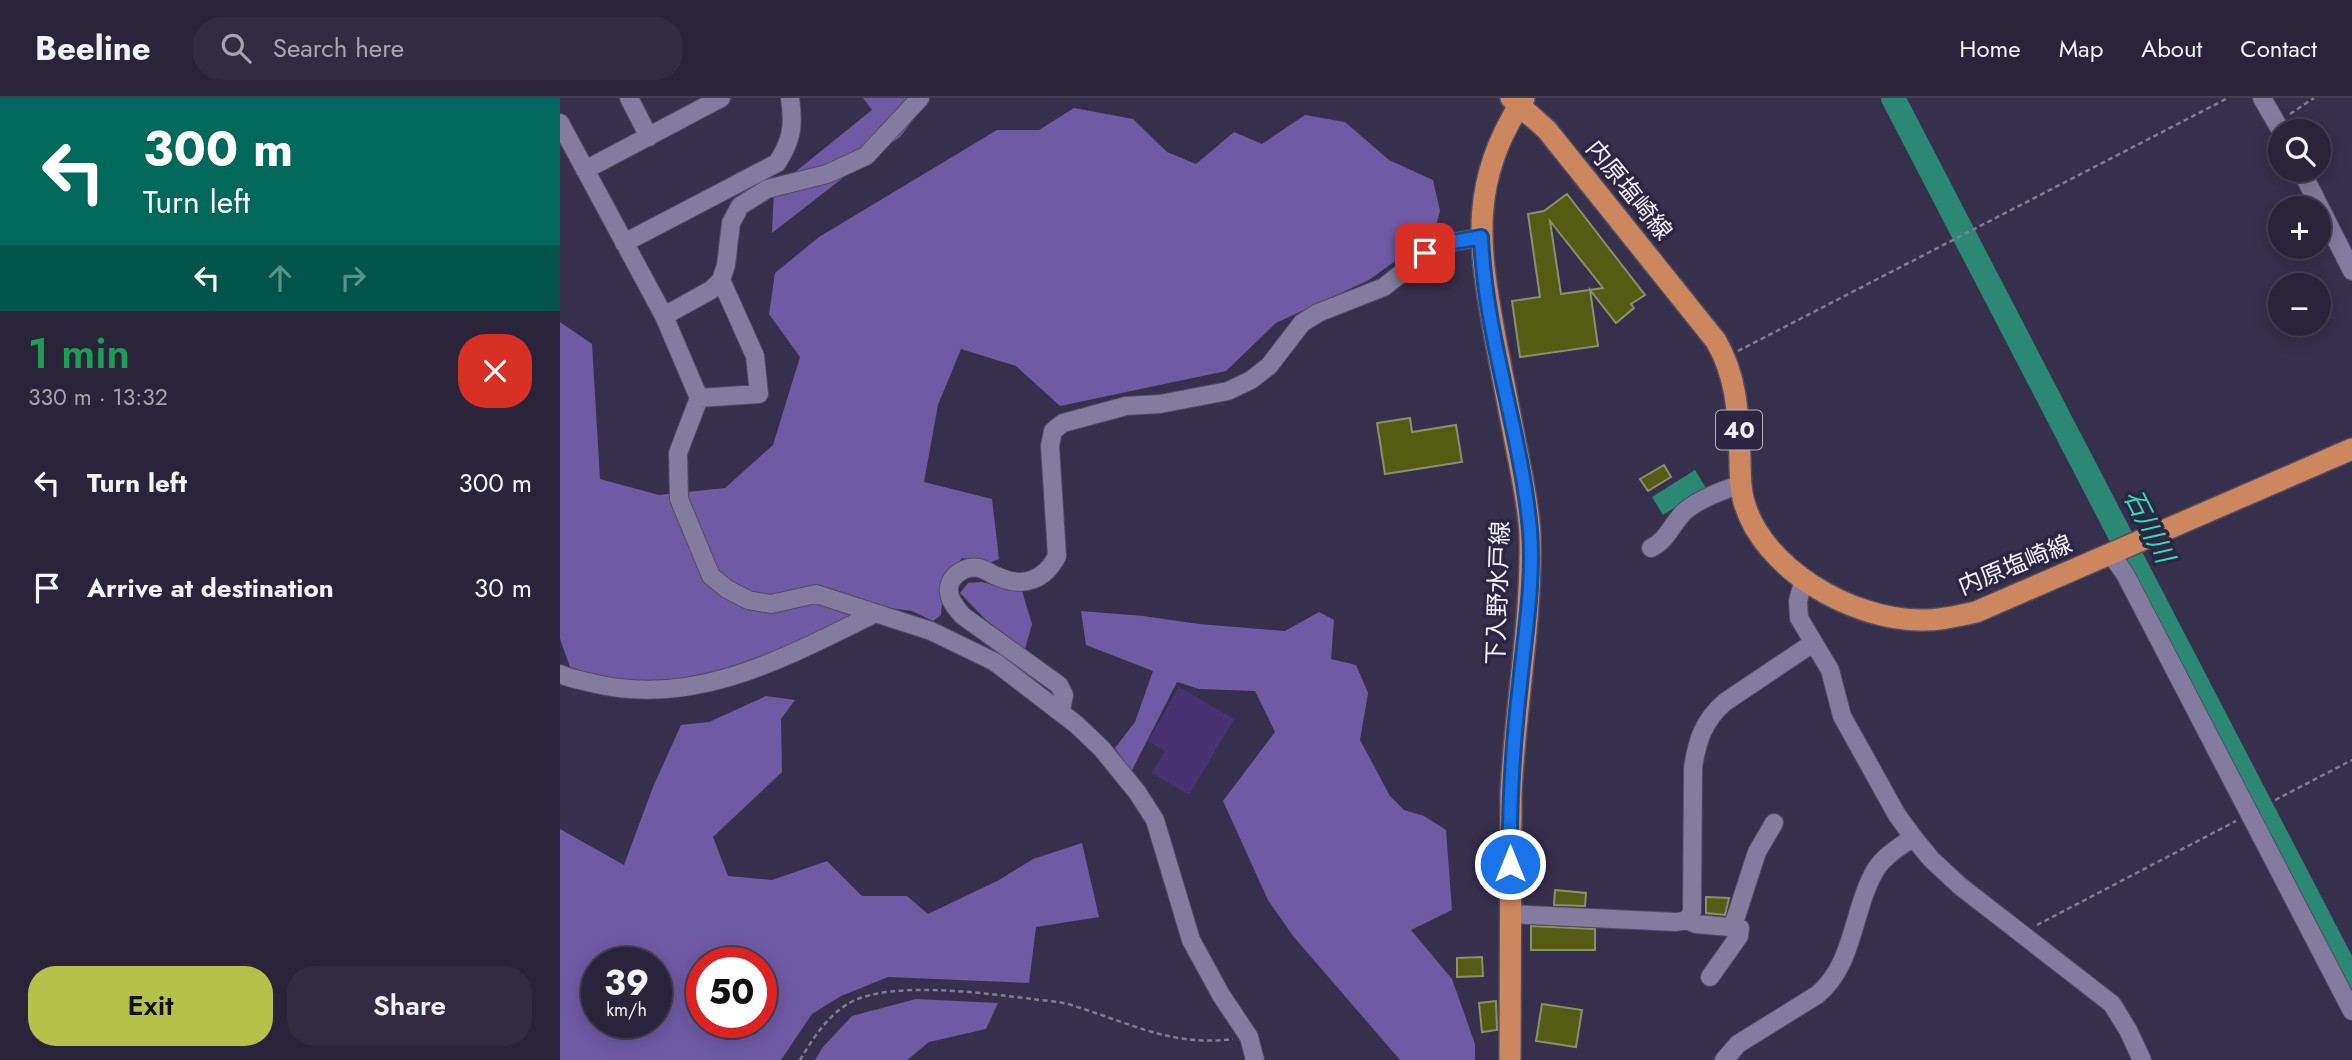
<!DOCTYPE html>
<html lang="en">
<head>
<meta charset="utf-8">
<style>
	:root { --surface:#29243a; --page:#312c42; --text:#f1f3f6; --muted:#a5a4af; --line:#454154; --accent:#b5c24a }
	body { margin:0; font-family:Jost,"Noto Sans JP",sans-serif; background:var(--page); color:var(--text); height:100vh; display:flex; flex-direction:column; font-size:26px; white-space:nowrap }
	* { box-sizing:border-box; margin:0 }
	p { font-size:23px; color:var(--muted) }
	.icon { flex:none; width:38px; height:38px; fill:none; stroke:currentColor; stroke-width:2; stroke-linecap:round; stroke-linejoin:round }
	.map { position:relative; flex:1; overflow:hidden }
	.details { display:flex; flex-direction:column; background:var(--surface); width:560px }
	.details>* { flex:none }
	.top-card { background:#00695c; color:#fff; overflow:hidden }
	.controls { position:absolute; left:1708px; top:21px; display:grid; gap:14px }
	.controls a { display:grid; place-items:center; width:63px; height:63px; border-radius:50%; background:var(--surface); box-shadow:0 4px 18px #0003,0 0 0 2px var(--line); font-size:35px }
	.speed { position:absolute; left:21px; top:849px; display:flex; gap:14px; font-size:35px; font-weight:700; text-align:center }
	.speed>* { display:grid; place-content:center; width:91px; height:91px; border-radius:50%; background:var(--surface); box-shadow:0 4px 18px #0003,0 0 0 2px var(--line); line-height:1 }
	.speed small { font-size:18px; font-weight:400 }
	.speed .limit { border:10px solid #d22; background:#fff; color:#111 }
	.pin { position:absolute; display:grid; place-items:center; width:60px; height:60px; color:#fff; margin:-30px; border-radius:14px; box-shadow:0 4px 10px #0006 }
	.me { position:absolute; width:77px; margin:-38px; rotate:0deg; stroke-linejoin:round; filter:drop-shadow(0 0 5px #0008) }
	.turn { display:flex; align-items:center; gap:24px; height:147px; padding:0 28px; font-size:32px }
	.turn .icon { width:91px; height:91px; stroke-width:2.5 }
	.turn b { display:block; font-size:49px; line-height:60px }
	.lanes { display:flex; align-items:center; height:66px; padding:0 28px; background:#0003; justify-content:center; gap:35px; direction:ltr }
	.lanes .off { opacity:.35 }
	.round { display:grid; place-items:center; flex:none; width:74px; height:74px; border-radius:28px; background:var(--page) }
	.headline { display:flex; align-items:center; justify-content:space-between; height:119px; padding:0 28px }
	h1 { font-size:42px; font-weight:600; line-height:52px; color:#1e9e55 }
	.primary-button { display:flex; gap:14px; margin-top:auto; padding:14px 28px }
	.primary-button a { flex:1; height:80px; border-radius:28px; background:var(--accent); color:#111; font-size:28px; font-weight:600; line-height:80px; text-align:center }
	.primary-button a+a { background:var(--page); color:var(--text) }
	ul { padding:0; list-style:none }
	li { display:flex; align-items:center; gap:21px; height:105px; padding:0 28px }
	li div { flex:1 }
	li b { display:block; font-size:26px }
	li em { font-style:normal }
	header { display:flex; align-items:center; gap:42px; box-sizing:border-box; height:98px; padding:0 35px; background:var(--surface); border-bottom:2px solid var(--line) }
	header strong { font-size:33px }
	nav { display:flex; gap:38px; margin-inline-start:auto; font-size:24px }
	.search { width:490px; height:63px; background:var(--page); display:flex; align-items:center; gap:18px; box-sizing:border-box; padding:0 24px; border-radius:28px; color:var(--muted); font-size:26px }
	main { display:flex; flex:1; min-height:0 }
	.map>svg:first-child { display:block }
</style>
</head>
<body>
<header>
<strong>Beeline</strong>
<div class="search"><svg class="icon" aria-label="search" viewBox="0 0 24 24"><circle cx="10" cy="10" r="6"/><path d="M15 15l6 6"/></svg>Search here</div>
<nav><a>Home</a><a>Map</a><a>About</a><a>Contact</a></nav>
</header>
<main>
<section class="details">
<div class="top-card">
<div class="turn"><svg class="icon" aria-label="left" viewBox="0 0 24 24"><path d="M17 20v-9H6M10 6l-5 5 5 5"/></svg><div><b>300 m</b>Turn left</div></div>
<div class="lanes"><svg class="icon" aria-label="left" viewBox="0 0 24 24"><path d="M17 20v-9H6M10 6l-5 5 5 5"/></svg><svg class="icon off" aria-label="ahead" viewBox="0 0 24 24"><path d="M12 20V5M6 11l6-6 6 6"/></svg><svg class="icon off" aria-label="right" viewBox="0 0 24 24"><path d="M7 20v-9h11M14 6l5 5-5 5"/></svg></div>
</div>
<div class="headline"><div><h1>1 min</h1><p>330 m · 13:32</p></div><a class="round" style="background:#d93025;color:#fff"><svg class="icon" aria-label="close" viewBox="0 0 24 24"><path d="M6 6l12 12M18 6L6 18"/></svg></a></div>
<ul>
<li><svg class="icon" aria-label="left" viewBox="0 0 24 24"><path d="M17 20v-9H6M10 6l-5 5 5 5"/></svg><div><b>Turn left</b></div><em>300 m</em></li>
<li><svg class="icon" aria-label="arrive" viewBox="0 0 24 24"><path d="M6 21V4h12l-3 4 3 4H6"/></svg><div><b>Arrive at destination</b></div><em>30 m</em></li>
</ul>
<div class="primary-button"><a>Exit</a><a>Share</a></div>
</section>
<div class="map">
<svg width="1792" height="962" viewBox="0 0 1792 962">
	<rect width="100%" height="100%" fill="#37304d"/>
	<path fill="#473274" d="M619,589L674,621L629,697L592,675L605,653L588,643Z"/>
	<path fill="#6f5aa4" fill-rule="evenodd" d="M303,0H370L340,39L284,79L212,135L214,91L312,12Z
		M514,10L573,21L607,54L636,66L674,34L702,46L745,17L785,24L829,62L873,82L880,113L874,135L809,182L716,225L666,273L500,308L456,268L401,251L378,307L364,384L432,401L439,461L429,465L402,460C387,480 383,492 381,517L373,523L352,513L314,508L245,543L143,582L57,585L10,569L0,541V224L32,246L40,381L99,397L165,390L213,347L240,259L209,216L215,175L259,139L437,32H479Z
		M421,484L462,493L472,526L465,551L426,522L400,495L408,485Z
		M521,513L583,518L639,526L725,533L759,514L774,522L771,561L796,567L808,595L800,642L830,698L844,712L864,718L886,732L892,812L851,832L892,881L915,946V962H840L733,838L708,802L663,703L715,634L695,593L639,591L617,584L571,674L555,650L575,624L593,573L526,547Z
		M206,598L235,602L221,621L222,674L153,739L168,778L212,782L267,763L302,798H347L368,816L439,782L473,761L522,745L539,819L476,829L469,885L328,879L281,898L252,916L221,962H0V731L64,767L93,689L121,627L149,624ZM96,864V924H37V864ZM201,864V924H142V864Z
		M356,901L438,905L426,931L369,944L347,962H255L263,949L292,918Z"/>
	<path fill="#2a8874" d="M1135,372L1146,390L1103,417L1092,399Z"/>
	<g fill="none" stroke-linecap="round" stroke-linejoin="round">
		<path stroke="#2a8874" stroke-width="24" d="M1333,0L1792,884"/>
	</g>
	<path fill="#545b13" stroke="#8a906c" stroke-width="2" fill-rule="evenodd" d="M1007,96L1085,197L1071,206L1074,210L1056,225L1030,192L1038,248L960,259L952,203L980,199L968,116L984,113ZM990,123L1043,190L1001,196Z
		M850,320L852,334L896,327L902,364L825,376L817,325Z
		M1104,367L1111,379L1088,393L1080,381Z
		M995,792L1026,795L1025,808L994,807Z
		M1146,799L1169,800L1165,817L1146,815Z
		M971,828L1035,831V852H971Z
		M922,859L923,878L897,879V860Z
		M936,903L937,932L922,934L919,905Z
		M982,906L1022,912L1016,949L976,943Z"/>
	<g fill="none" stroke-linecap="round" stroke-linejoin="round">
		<g stroke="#524b62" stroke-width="20">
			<path id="minor" d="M69,0L89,39
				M1702,0L1721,33
				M0,25L104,218L139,300L118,355L119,401L151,478L167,491L188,502L211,506L256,496L371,533L435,564L517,627L542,651L577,694L595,722L631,842L661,897L689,939L695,962
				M25,72L161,0
				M1741,72L1792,173
				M64,145L217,65C232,42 234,28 230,0
				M104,218L151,192L161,182L166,167L171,125L180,108L207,91L267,76L306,58L360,0
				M139,300L199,296L195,258L161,182
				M1091,450C1107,443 1113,424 1125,413C1138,402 1164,391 1181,387
				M1551,456L1565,476L1792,913
				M1244,481L1238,503L1239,520L1270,572L1282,618L1337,717L1353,739L1371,761L1400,788L1552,906L1568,932L1582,962
				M0,576C11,581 24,583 36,586C137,609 226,559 314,516
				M501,613L504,597L499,587L403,518C397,511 390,504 389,494C387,479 405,467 419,470C425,471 432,477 439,479C463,490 485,482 497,458L490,348L493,333L503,325L566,308L600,306L668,293L691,282L709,268L742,225L758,215L824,189L877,147L921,139
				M950,816L1116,824L1127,822L1136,826L1180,830L1179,838L1150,879
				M1127,822L1132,814L1133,670C1137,643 1143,623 1165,604L1253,545
				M1173,828L1197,754L1214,725
				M1164,962L1178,946L1257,897C1295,866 1292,811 1316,771C1325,757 1340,749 1353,739"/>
		</g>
		<g stroke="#524b62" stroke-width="24">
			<path id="major" d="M951,0L987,32L1156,243C1178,281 1178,319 1180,361C1180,375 1180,390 1184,404C1203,471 1291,521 1359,522C1378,523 1397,518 1416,514L1792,351
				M950,962L951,696C955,609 972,524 970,437C969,411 963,384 958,358C950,318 943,279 935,239C918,146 909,83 964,0"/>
		</g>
		<path stroke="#817c92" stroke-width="2.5" stroke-dasharray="5 3.5" stroke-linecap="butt" d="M1730,16L1754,0
			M1178,253L1668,0
			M1715,702L1792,662
			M1477,827L1676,723
			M240,962C253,940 269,915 293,903C336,883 423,895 472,901C485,903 501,903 514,908C570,925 613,949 673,941"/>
		<use href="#minor" stroke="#837c9e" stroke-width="18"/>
		<use href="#major" stroke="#cd875e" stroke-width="21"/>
	</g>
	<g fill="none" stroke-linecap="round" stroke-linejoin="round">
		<g stroke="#114b97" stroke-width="18">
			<path id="route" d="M865,155L877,147L921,139C925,238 961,334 970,432C974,483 965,536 960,586C953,646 949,706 950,766"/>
		</g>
		<use href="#route" stroke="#1a73e8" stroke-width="12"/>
	</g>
	<g text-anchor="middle" stroke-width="7" stroke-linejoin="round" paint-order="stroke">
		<rect fill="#2d2642" stroke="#b8b4c4" stroke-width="2" x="1156" y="312.5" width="46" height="39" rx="5"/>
		<g font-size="23" font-weight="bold" fill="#f3f1fc">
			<text x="1179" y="340">40</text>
		</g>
		<g font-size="24" fill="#f3f1fc" stroke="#2d2642">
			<text transform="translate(1069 92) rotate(51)" y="8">内原塩崎線</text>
			<text transform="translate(1455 467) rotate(-22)" y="8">内原塩崎線</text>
			<text transform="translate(938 495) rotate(-88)" y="8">下入野水戸線</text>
		</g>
		<g font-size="26" font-style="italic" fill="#28dfbb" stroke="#2d2642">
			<text transform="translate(1589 428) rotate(63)" y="9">石川川</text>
		</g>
	</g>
</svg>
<div class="controls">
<a><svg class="icon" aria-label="search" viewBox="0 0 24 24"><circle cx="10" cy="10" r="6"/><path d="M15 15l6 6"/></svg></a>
<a>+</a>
<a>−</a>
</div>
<div class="speed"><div>39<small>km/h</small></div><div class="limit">50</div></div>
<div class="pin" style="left:865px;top:155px;background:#d93025"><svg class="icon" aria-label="arrive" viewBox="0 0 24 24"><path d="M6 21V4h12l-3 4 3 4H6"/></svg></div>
<svg class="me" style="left:950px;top:766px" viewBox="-20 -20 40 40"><circle r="17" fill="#1a73e8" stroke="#fff" stroke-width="3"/><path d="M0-11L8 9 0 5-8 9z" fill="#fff"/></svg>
</div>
</main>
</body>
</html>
